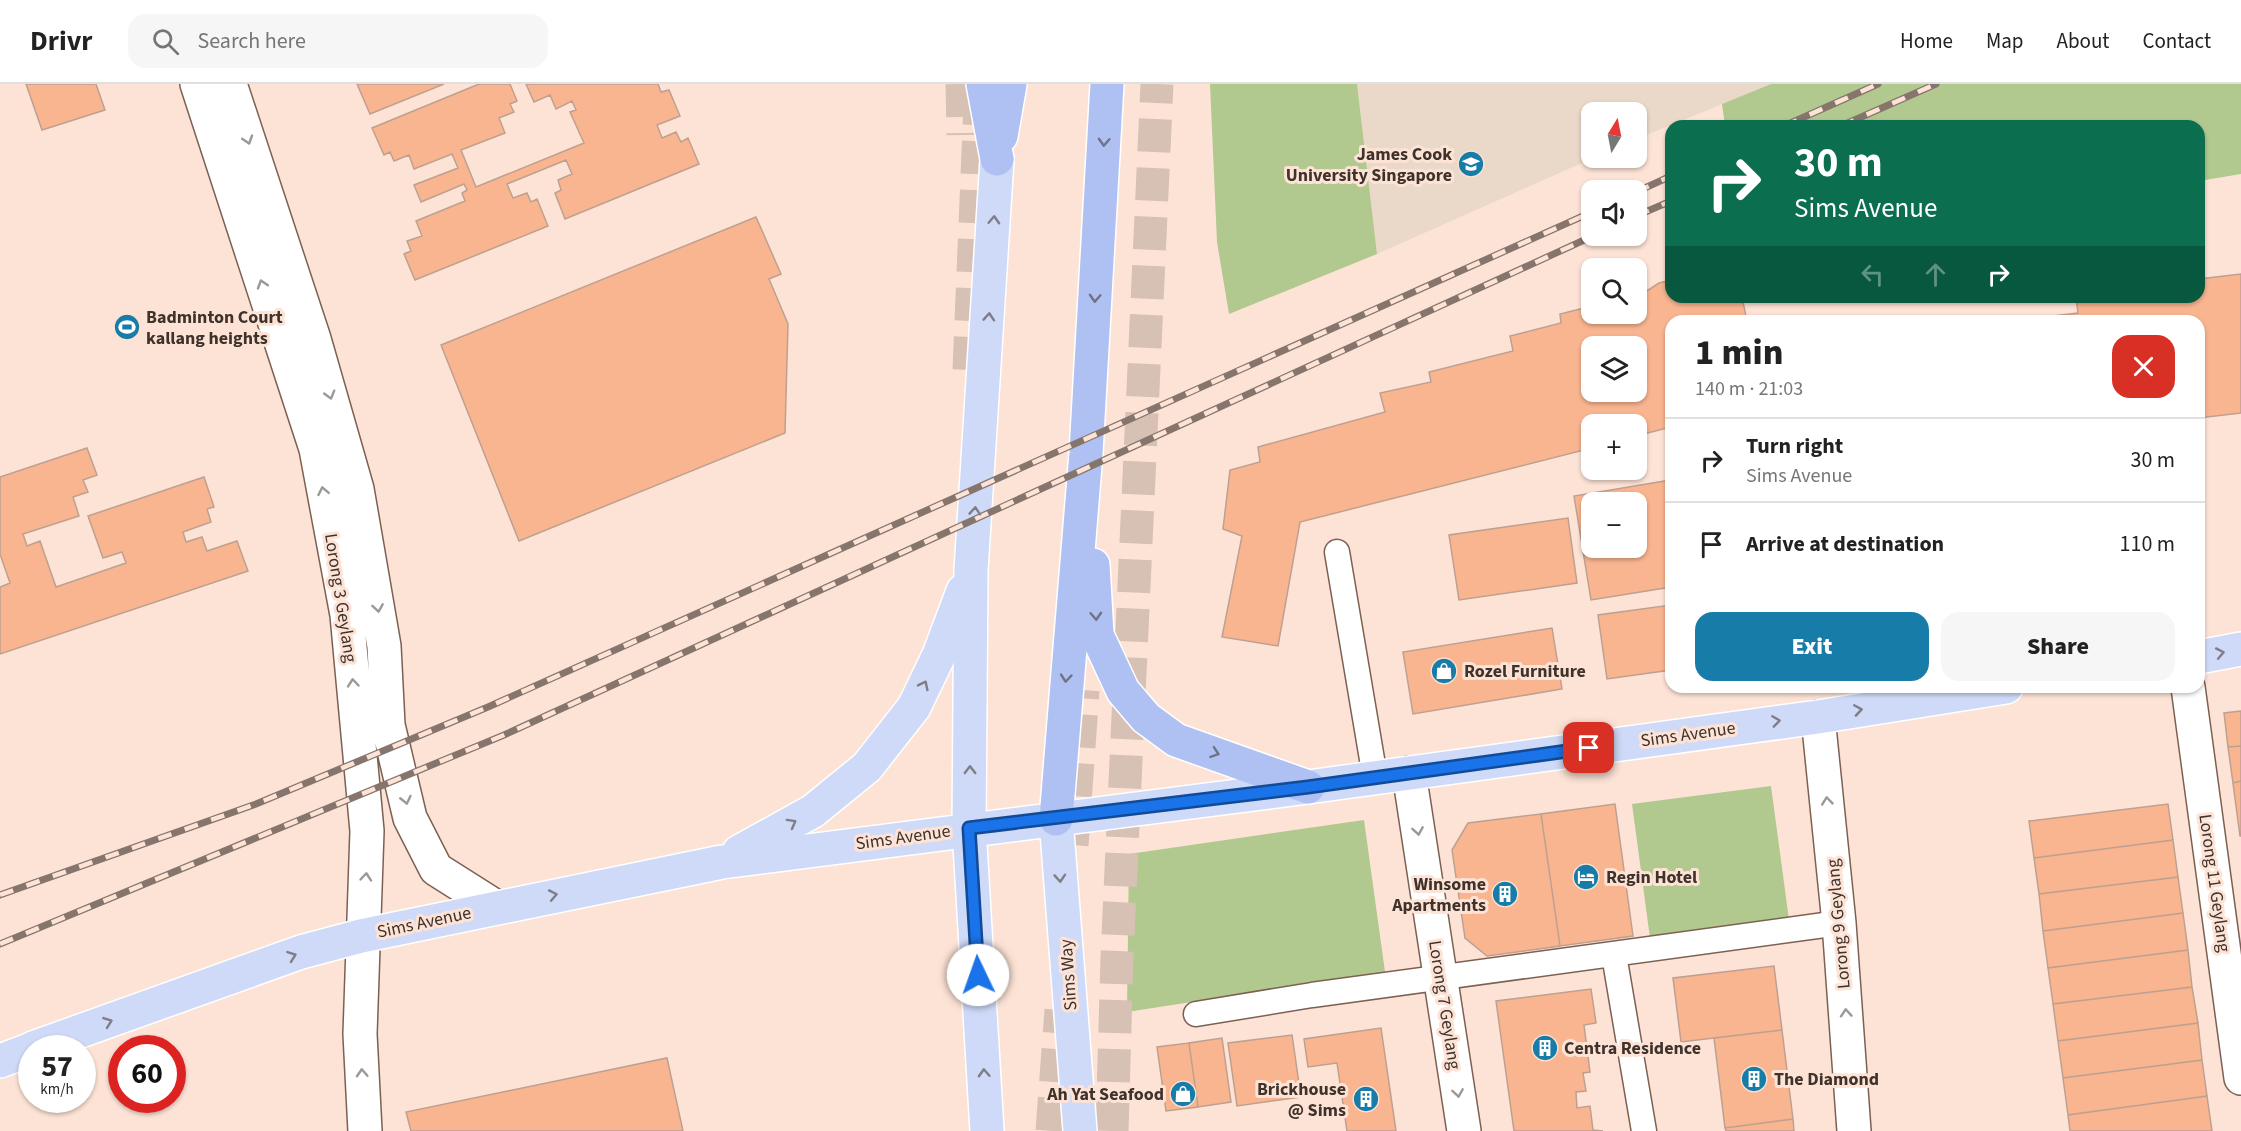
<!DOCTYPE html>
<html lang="en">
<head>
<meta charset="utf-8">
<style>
	:root { --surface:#fff; --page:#f6f6f6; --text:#222; --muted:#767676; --line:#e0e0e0; --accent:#177da8 }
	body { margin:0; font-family:"Source Sans 3",sans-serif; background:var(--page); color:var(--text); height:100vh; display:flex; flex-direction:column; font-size:22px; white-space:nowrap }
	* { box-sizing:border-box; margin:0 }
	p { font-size:20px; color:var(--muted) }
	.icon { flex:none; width:33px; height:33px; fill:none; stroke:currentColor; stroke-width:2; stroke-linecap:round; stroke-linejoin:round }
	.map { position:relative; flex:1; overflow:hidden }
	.sheet { position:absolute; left:1665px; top:231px; width:540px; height:378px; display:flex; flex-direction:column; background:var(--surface); border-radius:18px; box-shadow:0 2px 4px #0004 }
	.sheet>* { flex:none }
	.top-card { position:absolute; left:1665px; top:36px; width:540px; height:183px; border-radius:18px; box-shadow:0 2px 4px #0004; background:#0b6e4f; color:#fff; overflow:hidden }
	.needle { width:39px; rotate:10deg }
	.fabs { position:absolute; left:1581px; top:18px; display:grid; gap:12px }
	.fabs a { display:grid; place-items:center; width:66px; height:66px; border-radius:12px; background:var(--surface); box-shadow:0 2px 4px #0004; font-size:30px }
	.speed { position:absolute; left:18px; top:951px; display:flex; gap:12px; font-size:30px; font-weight:700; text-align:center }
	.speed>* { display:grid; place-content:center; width:78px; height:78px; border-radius:50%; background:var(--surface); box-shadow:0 2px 4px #0004; line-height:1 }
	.speed small { font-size:15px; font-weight:400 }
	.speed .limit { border:9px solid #d22; background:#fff; color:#111 }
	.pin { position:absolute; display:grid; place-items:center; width:51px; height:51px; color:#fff; margin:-26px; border-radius:12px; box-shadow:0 3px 9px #0006 }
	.me { position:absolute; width:66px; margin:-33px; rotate:357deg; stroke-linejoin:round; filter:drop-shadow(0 0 4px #0008) }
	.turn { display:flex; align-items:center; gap:21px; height:126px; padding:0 30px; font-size:27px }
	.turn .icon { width:78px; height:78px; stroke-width:2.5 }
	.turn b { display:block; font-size:42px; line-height:51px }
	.lanes { display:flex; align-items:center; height:57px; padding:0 30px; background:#0003; justify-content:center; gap:30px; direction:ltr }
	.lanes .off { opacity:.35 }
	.round { display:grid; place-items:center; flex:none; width:63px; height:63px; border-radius:18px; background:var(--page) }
	.headline { display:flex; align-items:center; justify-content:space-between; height:102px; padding:0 30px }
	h1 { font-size:36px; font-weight:800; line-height:45px }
	.action { display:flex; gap:12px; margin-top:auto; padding:12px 30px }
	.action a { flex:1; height:69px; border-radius:18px; background:var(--accent); color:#fff; font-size:24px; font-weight:800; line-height:69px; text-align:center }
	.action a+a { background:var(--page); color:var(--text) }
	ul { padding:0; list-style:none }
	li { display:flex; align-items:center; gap:18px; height:84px; padding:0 30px; border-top:2px solid var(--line) }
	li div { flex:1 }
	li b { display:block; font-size:22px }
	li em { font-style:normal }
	header { display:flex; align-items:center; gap:36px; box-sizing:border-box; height:84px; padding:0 30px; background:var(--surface); border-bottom:2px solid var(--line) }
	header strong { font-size:28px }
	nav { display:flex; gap:33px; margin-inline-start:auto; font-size:21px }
	.search { width:420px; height:54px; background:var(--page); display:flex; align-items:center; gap:15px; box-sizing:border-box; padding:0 21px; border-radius:18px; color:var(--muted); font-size:22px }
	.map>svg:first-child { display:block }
</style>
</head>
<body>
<header>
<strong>Drivr</strong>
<div class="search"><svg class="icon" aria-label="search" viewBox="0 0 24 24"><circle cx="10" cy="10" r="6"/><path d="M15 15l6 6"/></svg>Search here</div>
<nav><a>Home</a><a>Map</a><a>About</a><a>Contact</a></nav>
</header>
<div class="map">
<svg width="2241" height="1047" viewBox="0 0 2241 1047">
	<rect width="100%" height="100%" fill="#fde3d6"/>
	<path fill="#ead9c8" d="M1357,0H1771L1637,55L1636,28H1592L1593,74L1377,170Z"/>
	<path fill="#b1c88f" d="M1210,0H1357L1377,170L1229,230L1217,158Z
		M1771,0H2241V90L2199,97V42H1725L1722,20Z
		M1771,702L1789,836L1650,854L1632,720Z
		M1364,736L1385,888L1127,928L1129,770Z"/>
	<path fill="#f9b590" stroke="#bea090" stroke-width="1.5" fill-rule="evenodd" d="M26,0H96L105,26L42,46Z
		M357,0H444L370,30Z
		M479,0H510L517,17L510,20L514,28L499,34L505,49L461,66L476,103L584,59L570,28L576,26L572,17L556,25L550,11L534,18L526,0H658L661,8L669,6L680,32L657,41L662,54L676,48L681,58L688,54L699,80L565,135L555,109L561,106L558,96L572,90L566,76L507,100L513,114L527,109L531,118L537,115L548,142L415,196L404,170L411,167L407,157L422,152L416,137L465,117L462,109L467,106L464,100L421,118L414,101L458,84L452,70L414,85L409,71L394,77L390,68L384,71L372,44Z
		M756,133L781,190L769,195L788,240L785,349L519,457L441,261Z
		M2241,190V329L2199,334V237H2012L2078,229L2076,213H2199V195Z
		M1671,196V213H1742L1747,237H1671V343L1636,352V340H1592V364L1300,438L1278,562L1222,553L1242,452L1223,445L1230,386L1260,378L1258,363L1385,328L1380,309L1431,298L1429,288L1513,267L1510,252L1561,239L1560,230L1592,222V230H1603L1604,236L1613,230H1636V214L1659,199ZM1592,262H1636V308H1592Z
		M87,364L97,391L83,396L88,408L73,413L79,432L23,450L27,462L40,457L56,503L126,479L122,468L103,474L88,432L204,393L214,423L207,425L211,438L183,448L186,458L202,453L207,467L237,457L248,487L0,570V503L10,499L0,470V393Z
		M1671,396V503L1591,516L1574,412ZM1592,418H1636V464H1592Z
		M1568,434L1577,499L1459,516L1449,451Z
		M1671,521V586L1607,595L1598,531Z
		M1552,544L1562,605L1413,630L1403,568Z
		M2241,627V662L2228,663L2224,629Z
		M2241,662V697L2233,699L2228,663Z
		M2241,697V752H2240L2233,699Z
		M1615,720L1633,852L1560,862L1541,730Z
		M2168,720L2173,756L2034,774L2029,737Z
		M1541,730L1560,862L1487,872L1465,854L1452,766L1468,739Z
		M2173,756L2178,793L2039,810L2034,774Z
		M2178,793L2183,829L2043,847L2039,810Z
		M2183,829L2188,866L2048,884L2043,847Z
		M2188,866L2192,903L2053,920L2048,884Z
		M1774,882L1782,946L1681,958L1673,894Z
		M2192,903L2198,939L2058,957L2053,920Z
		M1591,905L1596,939L1584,941L1590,988L1583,989L1586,1007L1576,1008L1577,1024L1590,1022L1593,1046L1603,1047H1514L1496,917Z
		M2198,939L2202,976L2063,994L2058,957Z
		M1381,944L1396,1047H1347L1337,979L1308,983L1304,955Z
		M1782,946L1793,1035L1725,1044L1714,954Z
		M1292,951L1301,1013L1237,1022L1228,959Z
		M1222,954L1231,1018L1198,1023L1189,959Z
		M1189,959L1198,1023L1166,1027L1157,963Z
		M667,974L683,1047H411L406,1028Z
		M2202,976L2207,1012L2068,1031L2063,994Z
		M2207,1012L2212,1047H2070L2068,1031Z
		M1793,1035L1794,1047H1726L1725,1044Z"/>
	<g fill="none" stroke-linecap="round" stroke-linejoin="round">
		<path stroke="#d7c0b4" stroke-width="33" stroke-dasharray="33 16" stroke-linecap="butt" d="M962,0L963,51
			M969,286L980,20
			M1072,761L1083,606
			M1052,1047L1061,926
			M1112,1047L1117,873L1157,0"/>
		<g stroke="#7c6152" stroke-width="27">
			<path id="service" d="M1337,468L1375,693
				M1614,871L1644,1047
				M1196,930L1312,911L1839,839"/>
		</g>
		<g stroke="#7c6152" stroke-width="36">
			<path id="minor" d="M197,0L316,365L347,531L367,747L360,950L365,1047
				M230,0L314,255L357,405L384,562L388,641L410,734L436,785L496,823
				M2188,603L2241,994
				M1818,633L1839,839L1854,1047
				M1409,689L1464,1047"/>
		</g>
		<g stroke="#fff" stroke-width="36">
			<path id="primary" d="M2199,573L2241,565
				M1056,735L1080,1047
				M739,768L813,727L867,683L914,623L939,571L963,507
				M33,964L301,868L361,852L722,778L1308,703L1818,633L2006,603
				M0,977L32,965
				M987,1047L969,744L971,486L997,75"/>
		</g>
		<g stroke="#fff" stroke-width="36">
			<path id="motorway" d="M983,0L997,75
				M1001,52L1010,0
				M1093,481L1097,551L1123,607L1146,634L1176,656L1308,703
				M1056,735L1086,369L1107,0"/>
		</g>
		<use href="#service" stroke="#fff" stroke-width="24"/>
		<use href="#minor" stroke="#fff" stroke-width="33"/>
		<use href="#primary" stroke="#cedaf7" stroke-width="33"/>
		<use href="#motorway" stroke="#aec1f2" stroke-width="33"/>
		<g stroke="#86756c" stroke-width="7">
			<path id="rail" d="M1784,42L1878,0
				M1841,42L1936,0
				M1636,108L1671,92
				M1636,132L1671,117
				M0,811L256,720L488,623L1592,128
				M0,860L504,651L1593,152"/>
		</g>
		<use href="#rail" stroke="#fde3d6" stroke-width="4.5" stroke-dasharray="14" stroke-linecap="butt"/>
	</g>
	<defs><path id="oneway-chevron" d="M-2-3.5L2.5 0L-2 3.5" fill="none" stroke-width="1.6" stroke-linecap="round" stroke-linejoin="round" transform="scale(1.5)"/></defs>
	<g stroke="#9e9895">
		<use href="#oneway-chevron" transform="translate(248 56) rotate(72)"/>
		<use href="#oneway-chevron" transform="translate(262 200) rotate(-108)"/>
		<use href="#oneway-chevron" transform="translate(330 311) rotate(74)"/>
		<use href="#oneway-chevron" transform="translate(323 407) rotate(-101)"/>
		<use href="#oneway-chevron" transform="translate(378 524) rotate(81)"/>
		<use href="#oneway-chevron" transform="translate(353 599) rotate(-95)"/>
		<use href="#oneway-chevron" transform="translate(406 716) rotate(77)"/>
		<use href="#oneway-chevron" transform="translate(1827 717) rotate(-96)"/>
		<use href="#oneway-chevron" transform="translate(1418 747) rotate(81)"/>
		<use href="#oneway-chevron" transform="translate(366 793) rotate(-85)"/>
		<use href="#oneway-chevron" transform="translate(1846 929) rotate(-94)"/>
		<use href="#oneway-chevron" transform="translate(362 989) rotate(-93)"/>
		<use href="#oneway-chevron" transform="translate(1458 1009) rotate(81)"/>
	</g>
	<g stroke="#707285">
		<use href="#oneway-chevron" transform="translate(1104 58) rotate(93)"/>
		<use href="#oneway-chevron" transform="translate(1095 214) rotate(93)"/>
		<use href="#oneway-chevron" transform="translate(1096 532) rotate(87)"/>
		<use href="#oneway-chevron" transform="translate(1066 594) rotate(95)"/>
		<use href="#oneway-chevron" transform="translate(1215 669) rotate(19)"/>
	</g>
	<g stroke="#7f7e87">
		<use href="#oneway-chevron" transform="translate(994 136) rotate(-87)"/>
		<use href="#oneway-chevron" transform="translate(989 233) rotate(-86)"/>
		<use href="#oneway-chevron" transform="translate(975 427) rotate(-86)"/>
		<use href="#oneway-chevron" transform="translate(2220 569) rotate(-11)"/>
		<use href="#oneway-chevron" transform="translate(924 601) rotate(-64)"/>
		<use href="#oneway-chevron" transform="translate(1858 626) rotate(-9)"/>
		<use href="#oneway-chevron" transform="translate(1776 637) rotate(-8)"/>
		<use href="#oneway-chevron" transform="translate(970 686) rotate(-90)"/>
		<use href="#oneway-chevron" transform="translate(792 739) rotate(-29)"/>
		<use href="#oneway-chevron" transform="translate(1060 794) rotate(86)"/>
		<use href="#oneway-chevron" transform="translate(553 811) rotate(-11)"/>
		<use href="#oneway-chevron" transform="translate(292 872) rotate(-20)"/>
		<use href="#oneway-chevron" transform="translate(108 938) rotate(-20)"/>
		<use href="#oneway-chevron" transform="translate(984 989) rotate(-93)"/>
	</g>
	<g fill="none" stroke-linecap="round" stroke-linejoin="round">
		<g stroke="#114b97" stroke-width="15">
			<path id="route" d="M978,891L969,744L1308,703L1589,664"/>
		</g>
		<use href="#route" stroke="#1a73e8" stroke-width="10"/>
	</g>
	<defs>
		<g id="university-disc" transform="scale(1.35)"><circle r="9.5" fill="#177da8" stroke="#fde3d6"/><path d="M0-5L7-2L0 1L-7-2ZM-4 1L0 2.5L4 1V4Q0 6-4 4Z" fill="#fff"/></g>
		<g id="stadium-disc" transform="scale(1.35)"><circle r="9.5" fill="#177da8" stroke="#fde3d6"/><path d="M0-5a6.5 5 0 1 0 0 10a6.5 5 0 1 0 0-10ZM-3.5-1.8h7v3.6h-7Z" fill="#fff"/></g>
		<g id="shop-disc" transform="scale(1.35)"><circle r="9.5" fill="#177da8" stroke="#fde3d6"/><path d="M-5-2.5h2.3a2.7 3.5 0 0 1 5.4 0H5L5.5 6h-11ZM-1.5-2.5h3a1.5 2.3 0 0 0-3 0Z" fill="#fff"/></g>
		<g id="hotel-disc" transform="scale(1.35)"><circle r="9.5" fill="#177da8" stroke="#fde3d6"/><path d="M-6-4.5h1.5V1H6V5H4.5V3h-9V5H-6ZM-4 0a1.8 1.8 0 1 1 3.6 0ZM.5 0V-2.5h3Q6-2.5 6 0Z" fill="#fff"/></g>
		<g id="building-disc" transform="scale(1.35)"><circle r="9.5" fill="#177da8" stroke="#fde3d6"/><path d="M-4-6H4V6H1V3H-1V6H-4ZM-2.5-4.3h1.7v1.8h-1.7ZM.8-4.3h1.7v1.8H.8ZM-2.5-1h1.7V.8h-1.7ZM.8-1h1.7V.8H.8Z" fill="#fff"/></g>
	</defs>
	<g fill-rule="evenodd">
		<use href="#university-disc" x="1471" y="80"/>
		<use href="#stadium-disc" x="127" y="243"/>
		<use href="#shop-disc" x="1444" y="587"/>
		<use href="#hotel-disc" x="1586" y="793"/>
		<use href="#building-disc" x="1505" y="810"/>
		<use href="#building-disc" x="1545" y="964"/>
		<use href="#building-disc" x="1754" y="995"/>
		<use href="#shop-disc" x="1183" y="1010"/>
		<use href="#building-disc" x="1366" y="1015"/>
	</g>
	<g text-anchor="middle" stroke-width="6" stroke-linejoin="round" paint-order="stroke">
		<g font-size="18" font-weight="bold" fill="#3e322b" stroke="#fde3d6" text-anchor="start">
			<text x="1452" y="76" text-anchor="end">James Cook<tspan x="1452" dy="21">University Singapore</tspan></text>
			<text x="146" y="239">Badminton Court<tspan x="146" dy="21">kallang heights</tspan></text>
			<text x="1464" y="593">Rozel Furniture</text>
			<text x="1606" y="799">Regin Hotel</text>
			<text x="1486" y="806" text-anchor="end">Winsome<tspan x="1486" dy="21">Apartments</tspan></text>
			<text x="1564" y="970">Centra Residence</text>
			<text x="1774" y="1001">The Diamond</text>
			<text x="1346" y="1011" text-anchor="end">Brickhouse<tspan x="1346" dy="21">@ Sims</tspan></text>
			<text x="1164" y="1016" text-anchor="end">Ah Yat Seafood</text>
		</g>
		<g font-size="18" fill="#3e322b" stroke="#fde3d6">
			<text transform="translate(341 514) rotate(81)" y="6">Lorong 3 Geylang</text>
			<text transform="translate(1688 650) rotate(-8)" y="6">Sims Avenue</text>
			<text transform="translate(903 753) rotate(-8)" y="6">Sims Avenue</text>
			<text transform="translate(2215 799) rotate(82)" y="6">Lorong 11 Geylang</text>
			<text transform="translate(424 838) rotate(-12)" y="6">Sims Avenue</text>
			<text transform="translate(1838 840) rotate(-95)" y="6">Lorong 9 Geylang</text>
			<text transform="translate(1068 891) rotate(-94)" y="6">Sims Way</text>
			<text transform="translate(1445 921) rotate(81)" y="6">Lorong 7 Geylang</text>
		</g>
	</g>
</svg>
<div class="fabs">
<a><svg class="needle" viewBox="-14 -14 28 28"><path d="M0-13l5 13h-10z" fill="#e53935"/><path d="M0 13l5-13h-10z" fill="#767676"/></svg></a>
<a><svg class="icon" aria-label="sound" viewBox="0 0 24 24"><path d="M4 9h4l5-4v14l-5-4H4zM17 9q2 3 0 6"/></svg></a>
<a><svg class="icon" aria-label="search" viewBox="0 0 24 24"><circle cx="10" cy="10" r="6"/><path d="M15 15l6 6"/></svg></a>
<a><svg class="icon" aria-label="layers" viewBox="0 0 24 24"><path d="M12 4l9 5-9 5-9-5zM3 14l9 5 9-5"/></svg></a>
<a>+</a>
<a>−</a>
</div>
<div class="speed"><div>57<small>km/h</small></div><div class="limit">60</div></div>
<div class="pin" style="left:1589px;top:664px;background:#d93025"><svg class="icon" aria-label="arrive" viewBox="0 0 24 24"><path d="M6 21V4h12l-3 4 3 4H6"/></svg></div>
<svg class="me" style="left:978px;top:891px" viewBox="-20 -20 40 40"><circle r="19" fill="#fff"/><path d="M0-13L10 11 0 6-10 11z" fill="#1a73e8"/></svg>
<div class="top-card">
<div class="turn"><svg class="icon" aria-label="right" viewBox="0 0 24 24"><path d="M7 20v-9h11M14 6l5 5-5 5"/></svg><div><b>30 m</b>Sims Avenue</div></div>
<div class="lanes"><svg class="icon off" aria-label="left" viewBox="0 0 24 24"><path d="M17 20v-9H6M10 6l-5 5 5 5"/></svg><svg class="icon off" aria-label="ahead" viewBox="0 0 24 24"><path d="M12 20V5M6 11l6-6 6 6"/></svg><svg class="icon" aria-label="right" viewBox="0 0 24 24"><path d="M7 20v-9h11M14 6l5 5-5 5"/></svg></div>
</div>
<section class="sheet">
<div class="headline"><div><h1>1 min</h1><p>140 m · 21:03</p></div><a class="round" style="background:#d93025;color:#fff"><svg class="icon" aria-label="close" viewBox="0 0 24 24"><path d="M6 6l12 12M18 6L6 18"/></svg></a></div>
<ul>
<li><svg class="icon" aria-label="right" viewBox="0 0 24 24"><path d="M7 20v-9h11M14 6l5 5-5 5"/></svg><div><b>Turn right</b><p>Sims Avenue</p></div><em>30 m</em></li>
<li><svg class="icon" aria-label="arrive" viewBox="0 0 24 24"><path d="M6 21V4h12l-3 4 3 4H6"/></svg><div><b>Arrive at destination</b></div><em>110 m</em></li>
</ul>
<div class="action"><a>Exit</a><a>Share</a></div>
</section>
</div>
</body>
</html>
